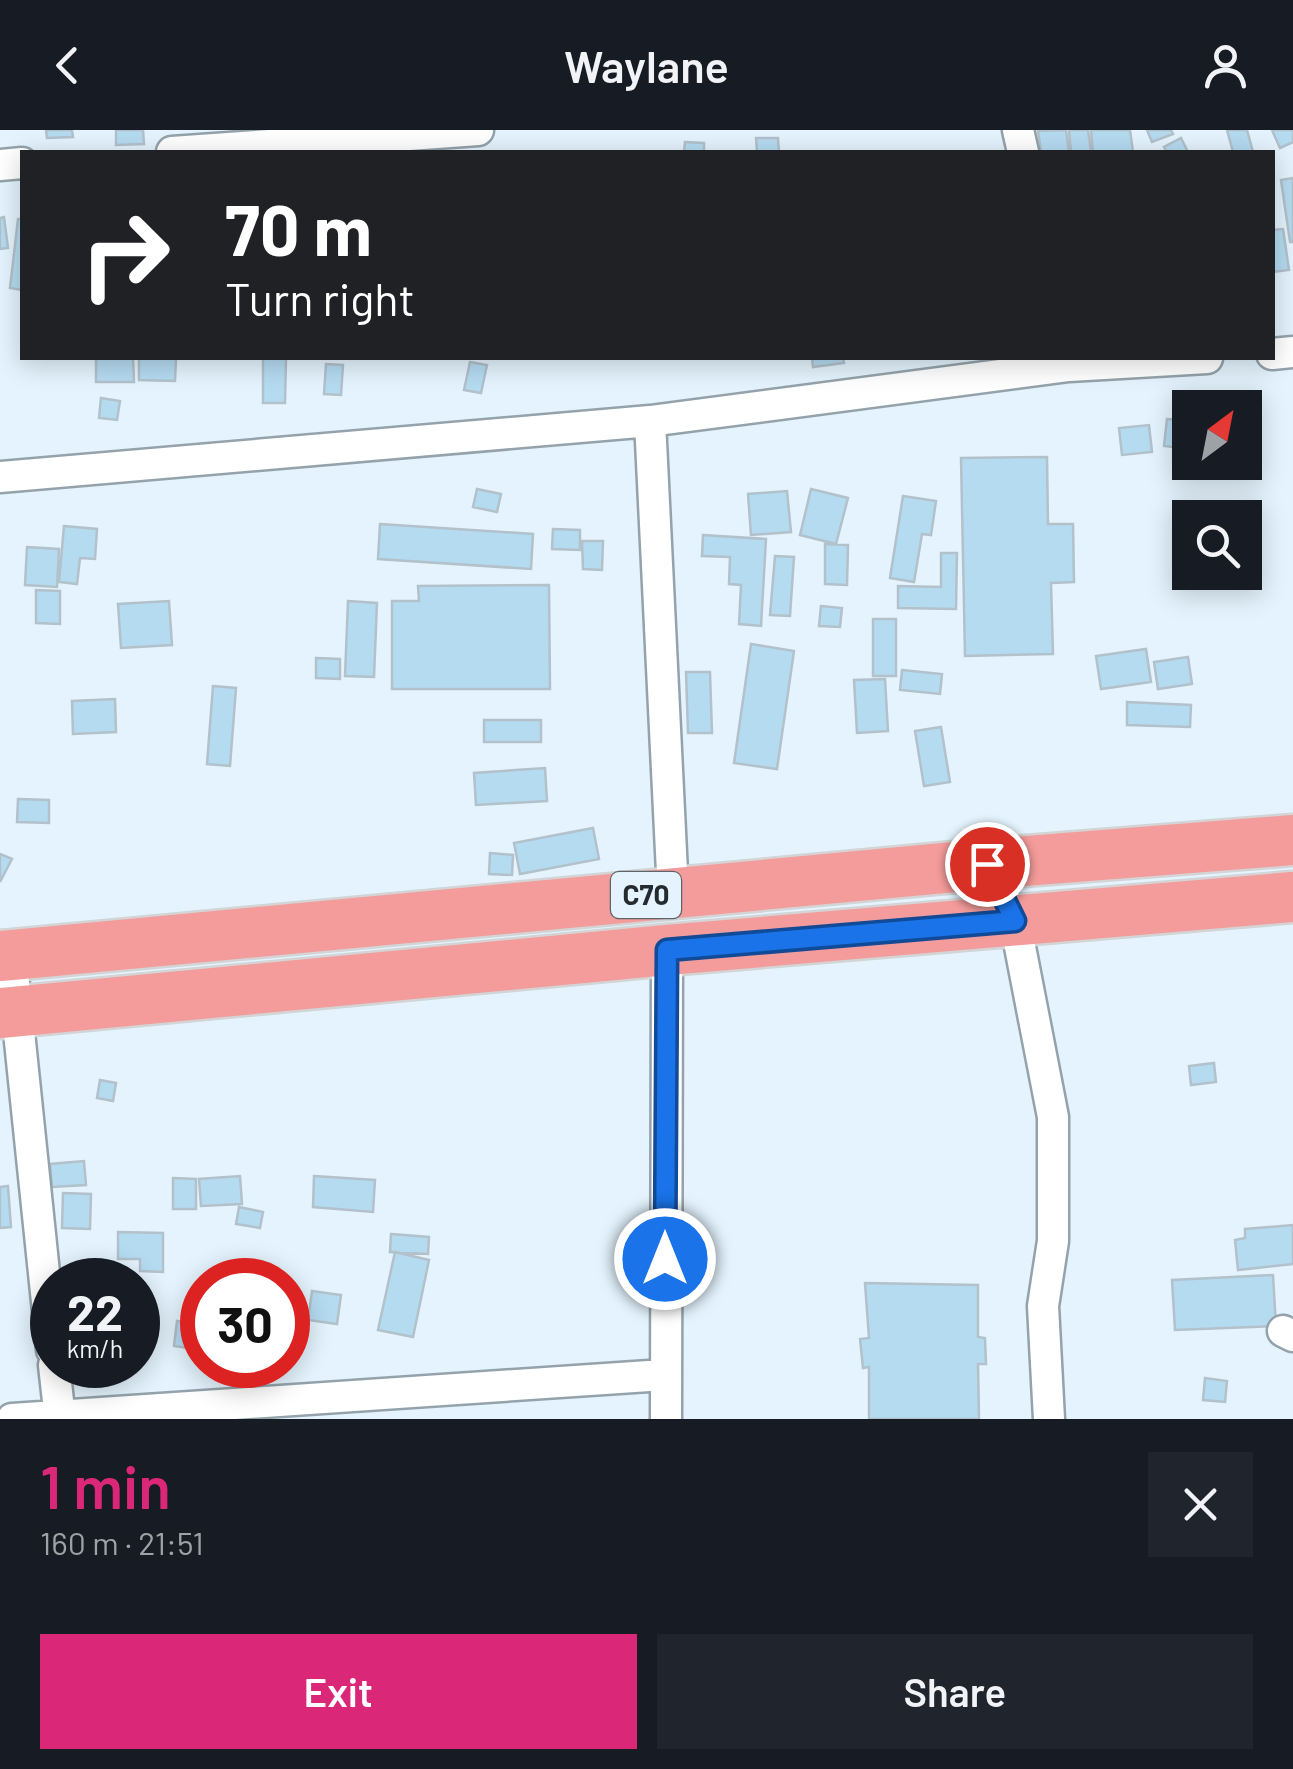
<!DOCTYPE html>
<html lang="en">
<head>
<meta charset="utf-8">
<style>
	:root { --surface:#171b24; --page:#20242c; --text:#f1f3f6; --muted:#9ea1a6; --accent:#db2777 }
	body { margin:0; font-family:Barlow,sans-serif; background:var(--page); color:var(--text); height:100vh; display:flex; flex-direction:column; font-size:38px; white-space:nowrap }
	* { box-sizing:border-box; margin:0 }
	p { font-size:32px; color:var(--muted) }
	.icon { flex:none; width:55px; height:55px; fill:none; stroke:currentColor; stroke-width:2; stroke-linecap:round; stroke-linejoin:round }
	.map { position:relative; height:1289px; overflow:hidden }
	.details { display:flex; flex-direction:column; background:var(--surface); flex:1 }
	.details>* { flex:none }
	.hud { position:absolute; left:20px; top:20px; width:1255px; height:210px; border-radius:0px; box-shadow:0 5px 25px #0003; background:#202124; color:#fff; overflow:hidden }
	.needle { width:65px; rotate:32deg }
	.buttons { position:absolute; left:1172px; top:260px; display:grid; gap:20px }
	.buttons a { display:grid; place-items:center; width:90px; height:90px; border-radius:0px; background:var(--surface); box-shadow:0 5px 25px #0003; font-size:50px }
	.speed { position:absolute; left:30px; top:1128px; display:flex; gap:20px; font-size:50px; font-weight:700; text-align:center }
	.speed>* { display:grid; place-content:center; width:130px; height:130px; border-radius:50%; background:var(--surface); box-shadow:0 5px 25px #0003; line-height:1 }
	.speed small { font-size:25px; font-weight:400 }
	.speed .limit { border:15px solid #d22; background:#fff; color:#111 }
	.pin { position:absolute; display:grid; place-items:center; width:85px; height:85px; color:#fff; margin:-42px; border:5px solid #fff; border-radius:50%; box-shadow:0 2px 10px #0007 }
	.me { position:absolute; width:110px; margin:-55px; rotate:0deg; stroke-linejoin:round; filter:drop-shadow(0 0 8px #0008) }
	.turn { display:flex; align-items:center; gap:35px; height:210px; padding:0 40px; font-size:45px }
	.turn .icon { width:130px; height:130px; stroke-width:2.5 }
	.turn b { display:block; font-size:70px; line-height:85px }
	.round { display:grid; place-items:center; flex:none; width:105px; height:105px; border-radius:0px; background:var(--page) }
	.summary { display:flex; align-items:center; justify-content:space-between; height:170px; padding:0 40px }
	h1 { font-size:60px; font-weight:600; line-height:75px; color:var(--accent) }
	.action { display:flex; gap:20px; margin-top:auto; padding:20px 40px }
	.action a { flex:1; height:115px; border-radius:0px; background:var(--accent); color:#fff; font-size:40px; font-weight:600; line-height:115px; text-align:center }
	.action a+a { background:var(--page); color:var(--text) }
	header { display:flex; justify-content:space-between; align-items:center; height:130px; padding:0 40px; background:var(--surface); font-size:45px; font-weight:600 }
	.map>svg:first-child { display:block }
</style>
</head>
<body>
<header><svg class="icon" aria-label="back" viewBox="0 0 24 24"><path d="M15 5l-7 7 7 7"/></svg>Waylane<svg class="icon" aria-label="person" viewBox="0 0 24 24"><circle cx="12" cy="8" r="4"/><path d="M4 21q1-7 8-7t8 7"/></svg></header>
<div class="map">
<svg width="1293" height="1289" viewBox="0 0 1293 1289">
	<rect width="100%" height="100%" fill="#e4f3fd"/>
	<path fill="#b5dbf1" stroke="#b2c1ca" stroke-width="2.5" d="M46,0H72L73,7L47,8Z
		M116,0H143L144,14L116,15Z
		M1066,0L1069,22H1041L1038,1Z
		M1069,0H1088L1091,22H1071Z
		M1091,0H1130L1133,22H1093Z
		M1147,0H1171L1173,4L1152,12Z
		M1227,0H1247L1253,22H1229H1233Z
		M1272,0H1293V12L1280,18Z
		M756,8H778L779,22H757Z
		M1181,8L1188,22H1167L1164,17Z
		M685,12L704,13V22H684Z
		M1293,48V112H1290L1281,50Z
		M4,87L8,118L0,119V88Z
		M18,89H22V160L10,158Z
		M1283,99L1289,140L1272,142V100Z
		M96,228H133L134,252H96Z
		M139,228L176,229L175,251L139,250Z
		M263,228H286L285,273H263Z
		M812,228H843L844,233L813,237Z
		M470,232L487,235L481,263L464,260Z
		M326,234L343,235L341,265L324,264Z
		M101,268L120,271L117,290L99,288Z
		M1167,289L1190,291V319L1164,316Z
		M1149,295L1152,322L1122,325L1119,298Z
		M1047,327L1048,394H1073L1074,452L1051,453L1053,524L965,526L961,328Z
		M477,359L501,364L497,382L473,377Z
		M811,359L848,368L836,414L800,405Z
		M787,361L791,402L751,405L748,364Z
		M903,366L936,371L931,405L922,404L914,452L890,448Z
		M380,394L533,404L531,439L378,429Z
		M64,396L97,399L95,429L80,428L77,454L59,452Z
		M553,399L580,400V420L552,419Z
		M703,405L766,409L761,496L739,494L741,455L729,454L730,427L702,426Z
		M582,411H603L602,440L583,439Z
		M825,414L848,415L847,455L825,454Z
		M27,417L59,419L57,457L25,455Z
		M941,423H957L956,479L898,478V456L941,457Z
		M775,426L794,427L790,486L770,485Z
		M549,455L550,559H392V471H419L418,456Z
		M36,460L60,461V494L36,493Z
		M169,471L172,515L121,518L118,474Z
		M348,471L377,473L374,547L345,546Z
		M821,476L842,478L840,497L819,496Z
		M873,489H896V546H873Z
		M751,514L794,521L777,639L734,633Z
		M1146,519L1151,552L1101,559L1096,526Z
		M1188,527L1192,554L1158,559L1154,532Z
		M316,528L340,529V549L316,548Z
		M902,540L942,544L940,564L900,560Z
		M686,542H710L712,603H688Z
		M885,549L888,601L857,603L854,550Z
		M213,556L236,558L230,636L207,634Z
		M115,569L116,602L73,604L72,571Z
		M1127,572L1191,575L1190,597L1127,595Z
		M484,590H541V612H484Z
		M941,597L950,652L924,656L915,601Z
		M545,638L547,671L476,675L474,643Z
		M18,669L49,670V693L17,692Z
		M593,698L599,729L520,744L514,713Z
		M490,723L513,725L512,745L489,744Z
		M0,724L12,729L0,752Z
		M1214,933L1216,952L1191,955L1189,936Z
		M100,950L116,953L113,971L97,968Z
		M84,1031L86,1055L52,1057L50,1034Z
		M240,1046L242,1074L201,1076L199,1049Z
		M314,1046L375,1050L373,1082L313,1077Z
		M173,1048L196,1049V1079H173Z
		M8,1056L11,1097L0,1098V1057Z
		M63,1063L91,1064L90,1099L62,1098Z
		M239,1077L263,1082L260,1098L236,1094Z
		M1293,1095V1134L1238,1140L1235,1110L1245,1108V1099Z
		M118,1102L163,1103V1142L140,1141V1129H118Z
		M391,1104L429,1107L428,1124L390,1122Z
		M395,1122L429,1130L413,1207L378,1200Z
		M1273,1145L1276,1196L1175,1200L1172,1150Z
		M865,1153L978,1155V1207L985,1208L986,1234H978L979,1289H869V1237L863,1238L860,1209L869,1208Z
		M312,1161L341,1165L337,1194L308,1190Z
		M177,1191L202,1194V1220L174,1216Z
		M1205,1248L1227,1251L1225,1272L1203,1270Z"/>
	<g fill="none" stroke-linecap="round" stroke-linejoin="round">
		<g stroke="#94a3ab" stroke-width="35">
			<path id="minor" d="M1018,0L1023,22
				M172,22L478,0
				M0,35L22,33
				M1272,224L1293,222
				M650,291L673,763
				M0,347L650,291L1069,236L1207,228
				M987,734L1015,791L1053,987V1111L1043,1176L1049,1289
				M11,825L52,1220
				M1283,1201L1293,1206
				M54,1235L60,1289
				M12,1289L664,1245
				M666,1289L667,820"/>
		</g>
		<g stroke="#d3d4d5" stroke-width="55">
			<path id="trunk" d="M0,826L987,734L1293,710
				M0,883L667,820L1293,767"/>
		</g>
		<use href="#minor" stroke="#fff" stroke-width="30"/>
		<use href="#trunk" stroke="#f49c9b" stroke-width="50"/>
	</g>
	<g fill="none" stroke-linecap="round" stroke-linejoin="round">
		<g stroke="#114b97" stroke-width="25">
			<path id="route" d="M665,1129L667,820L1015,791L987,734"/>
		</g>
		<use href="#route" stroke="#1a73e8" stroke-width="18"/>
	</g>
	<g text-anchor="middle" stroke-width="8" stroke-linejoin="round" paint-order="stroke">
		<rect fill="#e4f3fd" stroke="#5e666b" stroke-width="2.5" x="611" y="742" width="70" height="46" rx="8"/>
		<g font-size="28" font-weight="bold" fill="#242a2d">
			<text x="646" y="775">C70</text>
		</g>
	</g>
</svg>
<div class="buttons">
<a><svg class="needle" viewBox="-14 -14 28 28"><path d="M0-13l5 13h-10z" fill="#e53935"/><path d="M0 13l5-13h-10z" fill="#9ea1a6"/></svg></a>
<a><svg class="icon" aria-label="search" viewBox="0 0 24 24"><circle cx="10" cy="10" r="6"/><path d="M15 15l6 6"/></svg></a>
</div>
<div class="speed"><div>22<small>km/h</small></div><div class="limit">30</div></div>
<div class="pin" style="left:987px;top:734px;background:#d93025"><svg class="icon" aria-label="arrive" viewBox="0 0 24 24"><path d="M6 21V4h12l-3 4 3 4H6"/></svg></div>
<svg class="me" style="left:665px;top:1129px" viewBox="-20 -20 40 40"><circle r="17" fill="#1a73e8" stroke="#fff" stroke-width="3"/><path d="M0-11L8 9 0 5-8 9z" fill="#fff"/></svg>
<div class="hud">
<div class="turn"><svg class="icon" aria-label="right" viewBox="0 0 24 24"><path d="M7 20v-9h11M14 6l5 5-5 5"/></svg><div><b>70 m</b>Turn right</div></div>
</div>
</div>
<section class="details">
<div class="summary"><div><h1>1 min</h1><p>160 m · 21:51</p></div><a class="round"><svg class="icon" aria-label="close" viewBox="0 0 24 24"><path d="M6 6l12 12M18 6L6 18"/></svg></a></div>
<div class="action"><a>Exit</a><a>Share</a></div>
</section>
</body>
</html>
